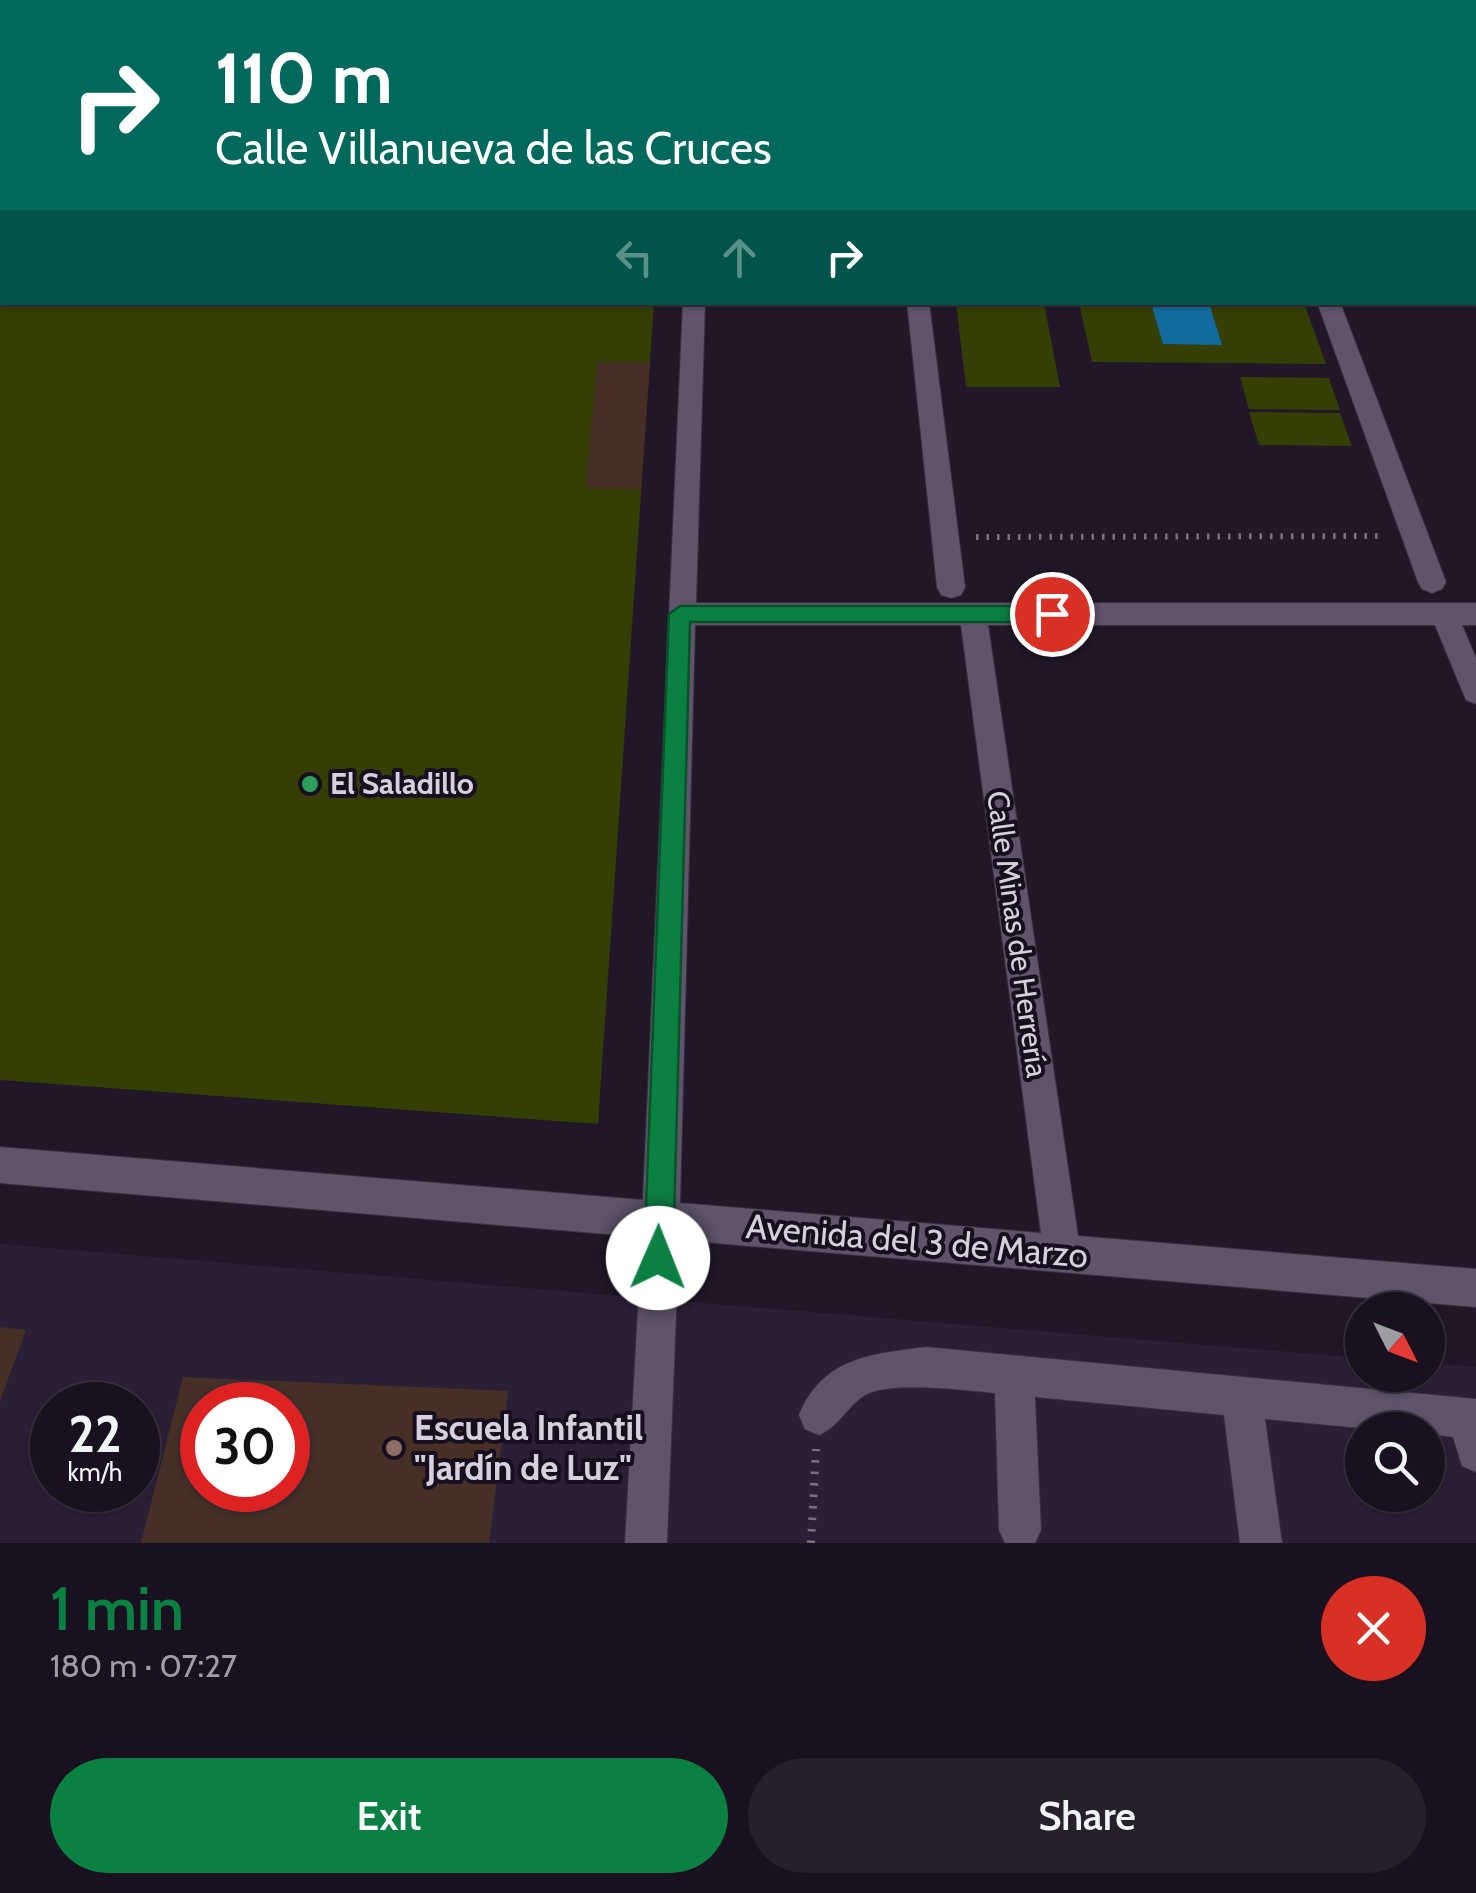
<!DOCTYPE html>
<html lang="en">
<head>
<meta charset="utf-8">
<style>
	:root { --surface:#19111f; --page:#261f2c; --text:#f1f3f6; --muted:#9f9da4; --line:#37313d; --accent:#0b8043 }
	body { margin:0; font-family:Cabin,sans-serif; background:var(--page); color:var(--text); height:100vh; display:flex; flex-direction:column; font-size:38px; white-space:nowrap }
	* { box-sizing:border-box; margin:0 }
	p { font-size:32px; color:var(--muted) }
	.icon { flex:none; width:55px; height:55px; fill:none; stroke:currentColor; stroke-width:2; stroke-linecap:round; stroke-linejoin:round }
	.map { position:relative; height:1543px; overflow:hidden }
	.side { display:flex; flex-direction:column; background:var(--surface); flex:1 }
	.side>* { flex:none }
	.banner { position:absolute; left:0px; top:0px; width:1478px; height:305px; box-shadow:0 2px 8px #0004,0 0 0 2px var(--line); background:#00695c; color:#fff; overflow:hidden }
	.needle { width:65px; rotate:132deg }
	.controls { position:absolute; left:1345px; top:1292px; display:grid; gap:20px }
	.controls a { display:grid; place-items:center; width:100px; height:100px; border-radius:50%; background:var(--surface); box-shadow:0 2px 8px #0004,0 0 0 2px var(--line); font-size:50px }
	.speed { position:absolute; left:30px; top:1382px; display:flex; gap:20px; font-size:50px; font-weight:700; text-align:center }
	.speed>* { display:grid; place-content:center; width:130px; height:130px; border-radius:50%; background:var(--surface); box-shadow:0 2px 8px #0004,0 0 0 2px var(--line); line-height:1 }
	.speed small { font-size:25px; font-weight:400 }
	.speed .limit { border:15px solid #d22; background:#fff; color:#111 }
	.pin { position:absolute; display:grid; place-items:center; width:85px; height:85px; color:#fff; margin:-42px; border:5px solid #fff; border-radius:50%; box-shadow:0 2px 10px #0007 }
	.me { position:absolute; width:110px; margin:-55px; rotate:1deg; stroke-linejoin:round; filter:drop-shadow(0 0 8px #0008) }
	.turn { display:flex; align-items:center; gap:35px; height:210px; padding:0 50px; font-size:45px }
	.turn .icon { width:130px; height:130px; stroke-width:2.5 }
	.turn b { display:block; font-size:70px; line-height:85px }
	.lanes { display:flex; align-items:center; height:95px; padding:0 50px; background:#0003; justify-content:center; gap:50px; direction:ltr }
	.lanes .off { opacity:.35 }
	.round { display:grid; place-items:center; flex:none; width:105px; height:105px; border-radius:52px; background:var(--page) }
	.headline { display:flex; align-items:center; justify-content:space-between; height:170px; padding:0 50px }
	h1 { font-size:60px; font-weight:600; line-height:75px; color:var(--accent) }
	.button { display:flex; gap:20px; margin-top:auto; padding:20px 50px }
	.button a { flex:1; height:115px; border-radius:60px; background:var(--accent); color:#fff; font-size:40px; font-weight:600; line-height:115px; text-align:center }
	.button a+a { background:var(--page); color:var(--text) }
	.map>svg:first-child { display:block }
</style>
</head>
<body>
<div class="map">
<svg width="1476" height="1543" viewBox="0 0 1476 1543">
	<rect width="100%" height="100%" fill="#211729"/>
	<path fill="#2b1f36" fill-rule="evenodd" d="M0,1244L1362,1358V1375H1428V1363L1476,1367V1543H0ZM52,1405H138V1490H52ZM202,1405H288V1490H202ZM1362,1430H1428V1495H1362Z"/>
	<path fill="#343e05" d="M186,0H655L184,2Z
		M0,151L2,302L654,303L598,1124L0,1080Z
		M956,303H1044L1060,387H966Z
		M1079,303H1304L1326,364L1092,362Z
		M1240,377L1329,378L1340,410L1249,409Z
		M1249,412L1340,413L1352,446L1259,445Z"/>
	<path fill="#126b9e" d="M1151,303H1209L1222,345L1163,344Z"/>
	<path fill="#463025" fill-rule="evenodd" d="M597,362H650L641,489L586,488Z
		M0,1327L26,1330L0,1401Z
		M183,1377L508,1391L489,1543H141ZM202,1405H288V1490H202Z"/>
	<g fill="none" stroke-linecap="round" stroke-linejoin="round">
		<g stroke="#37303e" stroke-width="2">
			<path id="minor" d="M692,0H710V2H692Z
				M932,0H950L951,2H933Z
				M1296,0H1314L1315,2H1297Z
				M1475,71H1476V83H1475Z
				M0,77H2V89H0Z
				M1475,101H1476V113H1475Z
				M0,108H2V120H0Z
				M1475,165H1476V179H1475Z
				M1475,233H1476V247H1475Z
				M683,302H705L696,603H1476V625H1462L1476,658V704L1466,700L1435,625H988L1078,1236L1476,1269V1307L679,1240L667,1543H625L642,1237L0,1183V1147L643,1200ZM695,625H961L1041,1233L680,1203Z
				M907,302H929L965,587L961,595L951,598L941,595L937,587Z
				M1317,302H1340L1446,582L1442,589L1432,593L1422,589L1418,582Z
				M926,1347L1476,1399V1472L1462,1466L1453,1437L1428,1434V1430H1382L1265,1419L1282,1543H1240L1224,1415L1035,1397L1041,1530L1035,1543H1005L999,1530L995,1393C965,1390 893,1381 867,1394C848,1404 840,1426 819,1435L805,1429L799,1415C823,1357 872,1354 926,1347Z"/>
		</g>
		<path stroke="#797180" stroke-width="4" stroke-dasharray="1 5" stroke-linecap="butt" d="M258,2L262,0"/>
		<path stroke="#797180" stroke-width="6" stroke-dasharray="2.5 8" stroke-linecap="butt" d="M976,537L1384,536"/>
		<path stroke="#797180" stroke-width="8" stroke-dasharray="2.5 9" stroke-linecap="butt" d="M811,1543L816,1449"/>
		<use href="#minor" fill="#5f546a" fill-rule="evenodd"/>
	</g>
	<path fill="#0b8043" stroke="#07532c" stroke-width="2.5" d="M680,606H1052L1062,614L1052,622H690L673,1258L669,1269L658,1273L648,1269L644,1258L669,614Z"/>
	<circle fill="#2e9e5b" stroke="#170e20" stroke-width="4" cx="310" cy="784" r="10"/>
	<circle fill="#8d6e63" stroke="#170e20" stroke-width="4" cx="394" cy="1448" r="10"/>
	<g text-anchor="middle" stroke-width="8" stroke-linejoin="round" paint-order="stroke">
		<g font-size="30" font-weight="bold" fill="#d6d0dc" stroke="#170e20" text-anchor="start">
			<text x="330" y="794">El Saladillo</text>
		</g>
		<g font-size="30" fill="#d6d0dc" stroke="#170e20">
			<text transform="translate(1017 934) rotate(82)" y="10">Calle Minas de Herrería</text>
		</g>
		<g font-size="35" fill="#d6d0dc" stroke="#170e20">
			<text transform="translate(917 1241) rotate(5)" y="12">Avenida del 3 de Marzo</text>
		</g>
		<g font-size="35" font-weight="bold" fill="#d6d0dc" stroke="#170e20" text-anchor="start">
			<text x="414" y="1440">Escuela Infantil<tspan x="414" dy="40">"Jardín de Luz"</tspan></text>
		</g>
	</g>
</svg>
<div class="controls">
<a><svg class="needle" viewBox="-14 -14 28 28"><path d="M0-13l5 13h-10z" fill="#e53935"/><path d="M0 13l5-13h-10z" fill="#9f9da4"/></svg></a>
<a><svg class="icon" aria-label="search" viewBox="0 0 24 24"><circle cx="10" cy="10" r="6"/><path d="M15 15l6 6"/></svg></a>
</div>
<div class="speed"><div>22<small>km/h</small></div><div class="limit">30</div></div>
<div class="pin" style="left:1052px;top:614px;background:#d93025"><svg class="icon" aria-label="arrive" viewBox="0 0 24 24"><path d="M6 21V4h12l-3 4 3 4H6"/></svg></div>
<svg class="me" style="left:658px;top:1258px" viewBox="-20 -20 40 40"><circle r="19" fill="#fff"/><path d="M0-13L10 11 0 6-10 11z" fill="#0b8043"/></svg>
<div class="banner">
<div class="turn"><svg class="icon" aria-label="right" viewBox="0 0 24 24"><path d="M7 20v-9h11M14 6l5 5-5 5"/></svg><div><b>110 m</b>Calle Villanueva de las Cruces</div></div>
<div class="lanes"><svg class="icon off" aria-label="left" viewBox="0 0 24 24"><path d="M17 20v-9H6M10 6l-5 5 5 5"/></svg><svg class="icon off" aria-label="ahead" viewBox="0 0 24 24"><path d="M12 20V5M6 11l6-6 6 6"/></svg><svg class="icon" aria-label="right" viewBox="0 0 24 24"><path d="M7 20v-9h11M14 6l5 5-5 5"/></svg></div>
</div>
</div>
<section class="side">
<div class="headline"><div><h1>1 min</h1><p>180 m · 07:27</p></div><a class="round" style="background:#d93025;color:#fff"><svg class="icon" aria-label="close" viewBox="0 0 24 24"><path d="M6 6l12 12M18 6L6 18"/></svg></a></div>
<div class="button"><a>Exit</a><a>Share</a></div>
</section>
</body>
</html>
